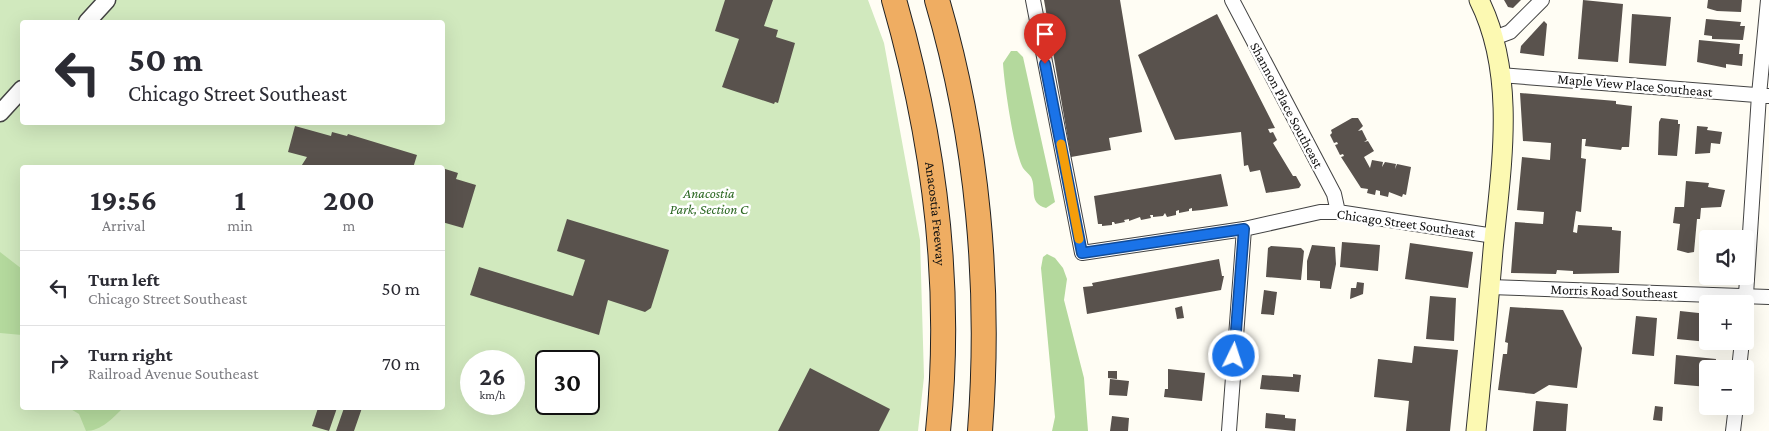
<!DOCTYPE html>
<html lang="en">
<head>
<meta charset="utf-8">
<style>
	:root { --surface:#fff; --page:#f2f2f3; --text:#2b2b33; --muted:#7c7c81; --line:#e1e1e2 }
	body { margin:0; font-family:"Crimson Pro",serif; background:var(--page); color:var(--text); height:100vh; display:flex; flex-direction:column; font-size:19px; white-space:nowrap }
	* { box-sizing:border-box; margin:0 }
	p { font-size:16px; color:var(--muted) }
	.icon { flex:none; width:28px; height:28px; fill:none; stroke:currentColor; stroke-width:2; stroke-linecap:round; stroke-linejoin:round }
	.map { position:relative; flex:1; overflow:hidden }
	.panel { position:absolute; left:20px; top:165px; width:425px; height:245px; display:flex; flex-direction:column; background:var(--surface); border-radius:5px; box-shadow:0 5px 20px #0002 }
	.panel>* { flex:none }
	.top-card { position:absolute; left:20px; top:20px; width:425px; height:105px; border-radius:5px; box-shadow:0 5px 20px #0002; background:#fff; color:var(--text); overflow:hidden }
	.controls { position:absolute; left:1699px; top:230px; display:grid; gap:10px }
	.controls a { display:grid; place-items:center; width:55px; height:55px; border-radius:5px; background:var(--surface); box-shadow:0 5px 20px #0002; font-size:25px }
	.speed { position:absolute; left:460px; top:350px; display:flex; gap:10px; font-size:25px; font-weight:700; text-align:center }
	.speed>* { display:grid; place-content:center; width:65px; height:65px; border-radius:50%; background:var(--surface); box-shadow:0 5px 20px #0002; line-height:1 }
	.speed small { font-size:12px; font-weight:400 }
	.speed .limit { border:2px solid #111; border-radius:8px; background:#fff; color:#111 }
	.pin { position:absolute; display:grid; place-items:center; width:42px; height:42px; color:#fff; margin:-51px -21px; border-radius:50% 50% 50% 0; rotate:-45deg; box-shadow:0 0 5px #0007 }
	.pin .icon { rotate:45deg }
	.me { position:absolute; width:55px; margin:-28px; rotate:4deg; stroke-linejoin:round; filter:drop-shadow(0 0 4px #0008) }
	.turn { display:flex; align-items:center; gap:18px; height:105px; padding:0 25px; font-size:22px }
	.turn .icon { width:65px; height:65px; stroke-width:2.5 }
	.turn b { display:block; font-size:35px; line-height:42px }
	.eta { display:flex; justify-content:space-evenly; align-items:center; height:85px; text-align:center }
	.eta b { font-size:30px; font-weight:700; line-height:35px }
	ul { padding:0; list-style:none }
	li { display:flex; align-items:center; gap:15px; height:75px; padding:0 25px; border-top:1px solid var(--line) }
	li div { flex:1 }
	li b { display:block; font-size:19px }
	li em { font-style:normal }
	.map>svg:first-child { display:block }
</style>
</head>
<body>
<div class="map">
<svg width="1769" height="431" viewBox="0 0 1769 431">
	<rect width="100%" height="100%" fill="#fffdf4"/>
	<path fill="#d1e9be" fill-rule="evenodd" d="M0,0H868L884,43L920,240L924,377L918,431H0ZM22,22H442V122H22ZM22,168H442V408H22ZM471,361H514V404H471ZM546,361H589V404H546Z"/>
	<path fill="#b4d99d" d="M1011,51H1017L1023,57L1055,202L1046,208C1028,203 1037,189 1031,177C1029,174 1025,171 1023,168C1014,152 1004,83 1003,63Z
		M0,252L22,269V335L0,333Z
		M1047,254L1055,258L1063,268L1067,279L1064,300L1084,378L1088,431H1052L1055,417L1041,268L1043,257Z
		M69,408H123C113,418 101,431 86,431L79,414Z"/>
	<path fill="#59524d" d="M725,0H773L764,26L778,30L776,37L795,43L778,103L775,102L774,104L722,87L739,39L715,31Z
		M1044,0H1120L1142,132L1109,138L1111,150L1071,157Z
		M1504,0H1521L1513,8L1508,7Z
		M1583,0L1623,4L1618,62L1578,59Z
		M1708,0H1742L1741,12L1717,11L1710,9L1707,8Z
		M1217,14L1275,128L1268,129L1270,133L1273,132L1277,140L1273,143L1293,176H1296L1301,185L1299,188L1266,193L1260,170L1250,172L1248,165L1244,166L1241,132L1175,140L1138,55Z
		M1632,14L1671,17L1666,66L1629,63Z
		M1706,19L1741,22L1740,26H1745L1743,40L1712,39V36L1704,35Z
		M1544,21L1547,24L1544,56L1520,53L1521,46Z
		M1699,40L1740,44L1739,54H1743L1742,66L1726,64V68L1697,62Z
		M1520,93L1616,101V104L1632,106L1629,147H1622L1621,150L1585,146L1586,139H1582L1581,158L1586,159L1581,212L1576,211L1573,232L1577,233L1578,225L1612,227V230L1621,231L1619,273L1573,274V271L1557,270L1556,274L1511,273L1515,222L1543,224L1544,212L1517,210L1522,157L1550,160L1551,143L1523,141Z
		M1352,118H1358L1363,126L1358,131L1362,130L1367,140L1364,142L1368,141L1374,151L1364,157L1370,168L1372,160L1383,162L1382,167L1385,162L1396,164L1395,169L1397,164L1411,167L1406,195L1403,194L1402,197L1389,192L1388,197L1380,195V191L1376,190L1375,195L1367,193L1368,189L1361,188L1341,157L1344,156L1343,154L1340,155L1335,145L1338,144L1337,142L1334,143L1330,135L1332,133L1331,130Z
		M1661,118L1678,120V124H1680L1677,156L1658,155L1659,122Z
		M295,126L331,136L332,132L347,136L348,134L417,155L413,168H300L307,157L288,152Z
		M1697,126L1708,127L1707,130L1722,132L1720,144L1711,143L1710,153L1695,154Z
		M442,168L458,173L456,179L476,185L463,228L442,222Z
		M1221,174L1228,206L1202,210L1192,211V208L1189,209V211L1179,213V210L1176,211V215L1167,217L1165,213L1163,216L1153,217V215H1150L1151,218L1141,220L1140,217L1129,221V219L1124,220L1125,222L1115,224L1114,222H1112V225L1102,226V224H1098L1094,196Z
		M1686,181L1709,183L1708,187L1725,190L1721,207L1701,208L1700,219H1697L1694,252L1688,253L1677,250L1680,224L1673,223L1675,207H1684Z
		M567,219L669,250L651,308L645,312L608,300L599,335L470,295L479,267L573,296L585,260L557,251Z
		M1342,242L1380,245L1378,271L1340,267Z
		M1410,243L1473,252L1468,288L1405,279Z
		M1312,245L1335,247L1336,264L1331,289L1320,288V281L1307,280V261Z
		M1271,246L1301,248L1304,251L1301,280L1266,277L1268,248Z
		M1219,259L1222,276H1224L1221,290L1087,314L1083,287L1093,286L1092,283Z
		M1357,282L1364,283L1363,294L1350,299L1351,288H1356Z
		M1264,290L1277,292L1274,315L1261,314Z
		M1430,296L1456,298L1454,341L1426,339Z
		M1182,306L1184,318L1177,319L1175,308Z
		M1510,307L1563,310L1582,348L1577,388L1549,385L1534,394L1498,390L1503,354H1507L1508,343L1505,342Z
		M1680,311L1708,314V342L1677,339Z
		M1636,316L1657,318L1654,356L1632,354Z
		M1414,346L1458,350L1450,431H1406L1409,401L1374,397L1378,359L1412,363Z
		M1676,355L1716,359L1715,369H1708V387L1674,384Z
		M810,368L890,409L879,431H778Z
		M1168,369L1205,373L1202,401L1164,397L1165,389H1168Z
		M1108,371H1117V379L1108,378Z
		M1293,374L1301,375L1299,392L1260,389L1262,375L1293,377Z
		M1110,379L1129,381L1127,396L1109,395Z
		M1536,401L1568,404L1566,431H1533Z
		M1655,406L1663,407L1662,421L1653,420Z
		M318,408H337L329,431L312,426Z
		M344,408H362L354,431H336Z
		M1266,413L1285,415V418L1296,419L1295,431L1265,428Z
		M1112,416L1129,418L1128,431H1110Z"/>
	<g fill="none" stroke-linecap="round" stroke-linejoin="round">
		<g stroke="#434343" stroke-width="16">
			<path id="minor" d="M1033,0L1082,253L1244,229L1320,212H1338L1494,236
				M1232,0L1334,194L1338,212
				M1494,38L1510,32L1542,0
				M1500,75L1769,96
				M1490,287L1769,297
				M1745,310L1759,95L1768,0
				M1739,369L1742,341
				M1229,431L1244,229
				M1733,431L1736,406"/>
		</g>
		<g stroke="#434343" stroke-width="19">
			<path id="tertiary" d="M87,22L107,0
				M0,113L22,89"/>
		</g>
		<g stroke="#323232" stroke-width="21">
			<path id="secondary" d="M1476,431C1482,371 1488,310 1493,250C1501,168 1517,76 1479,0"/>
		</g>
		<g stroke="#212121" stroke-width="26">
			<g id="motorway">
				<path id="s1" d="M894,0C934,139 953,286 938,431"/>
				<path d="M937,0C978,139 991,287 980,431"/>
			</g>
		</g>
		<use href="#minor" stroke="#fff" stroke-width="14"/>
		<use href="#tertiary" stroke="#fff" stroke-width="16"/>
		<use href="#secondary" stroke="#fcf9b2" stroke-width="19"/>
		<use href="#motorway" stroke="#efad62" stroke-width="24"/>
	</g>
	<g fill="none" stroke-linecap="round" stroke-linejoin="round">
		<g stroke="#114b97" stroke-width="12">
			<path id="route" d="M1045,64L1082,253L1244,229L1234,356"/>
		</g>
		<use href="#route" stroke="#1a73e8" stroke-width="9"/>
		<path stroke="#f59e0b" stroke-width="9" d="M1061,144L1079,239"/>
	</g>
	<g text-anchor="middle" stroke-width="5" stroke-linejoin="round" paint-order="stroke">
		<g font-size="14" fill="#101010" stroke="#fff">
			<text transform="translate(1635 85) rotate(5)" y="5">Maple View Place Southeast</text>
			<text transform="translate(1287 105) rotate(62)" y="5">Shannon Place Southeast</text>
			<text dy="5" stroke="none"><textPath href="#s1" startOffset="218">Anacostia Freeway</textPath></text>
			<text transform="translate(1406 223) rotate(8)" y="5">Chicago Street Southeast</text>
			<text transform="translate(1614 291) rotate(2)" y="5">Morris Road Southeast</text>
		</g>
		<g font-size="14" font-style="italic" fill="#2b6722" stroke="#fff">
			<text x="709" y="198">Anacostia<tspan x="709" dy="16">Park, Section C</tspan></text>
		</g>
	</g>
</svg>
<div class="controls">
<a><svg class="icon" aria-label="sound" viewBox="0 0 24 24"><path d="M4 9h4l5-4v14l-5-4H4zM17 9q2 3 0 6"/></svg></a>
<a>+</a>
<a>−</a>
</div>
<div class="speed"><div>26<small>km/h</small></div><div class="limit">30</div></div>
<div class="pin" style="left:1045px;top:64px;background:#d93025"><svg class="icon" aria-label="arrive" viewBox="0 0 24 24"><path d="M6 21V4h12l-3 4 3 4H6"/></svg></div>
<svg class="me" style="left:1234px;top:356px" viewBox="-20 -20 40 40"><circle r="17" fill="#1a73e8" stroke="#fff" stroke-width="3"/><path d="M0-11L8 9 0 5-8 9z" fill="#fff"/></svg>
<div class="top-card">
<div class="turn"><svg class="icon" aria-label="left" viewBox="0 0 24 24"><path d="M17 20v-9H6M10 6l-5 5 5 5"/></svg><div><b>50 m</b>Chicago Street Southeast</div></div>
</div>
<section class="panel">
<div class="eta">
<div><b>19:56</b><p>Arrival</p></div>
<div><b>1</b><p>min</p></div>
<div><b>200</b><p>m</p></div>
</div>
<ul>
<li><svg class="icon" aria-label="left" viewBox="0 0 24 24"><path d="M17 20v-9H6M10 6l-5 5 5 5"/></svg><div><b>Turn left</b><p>Chicago Street Southeast</p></div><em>50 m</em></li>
<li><svg class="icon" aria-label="right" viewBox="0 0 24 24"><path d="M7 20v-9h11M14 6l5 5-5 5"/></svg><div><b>Turn right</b><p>Railroad Avenue Southeast</p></div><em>70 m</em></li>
</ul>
</section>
</div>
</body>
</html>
